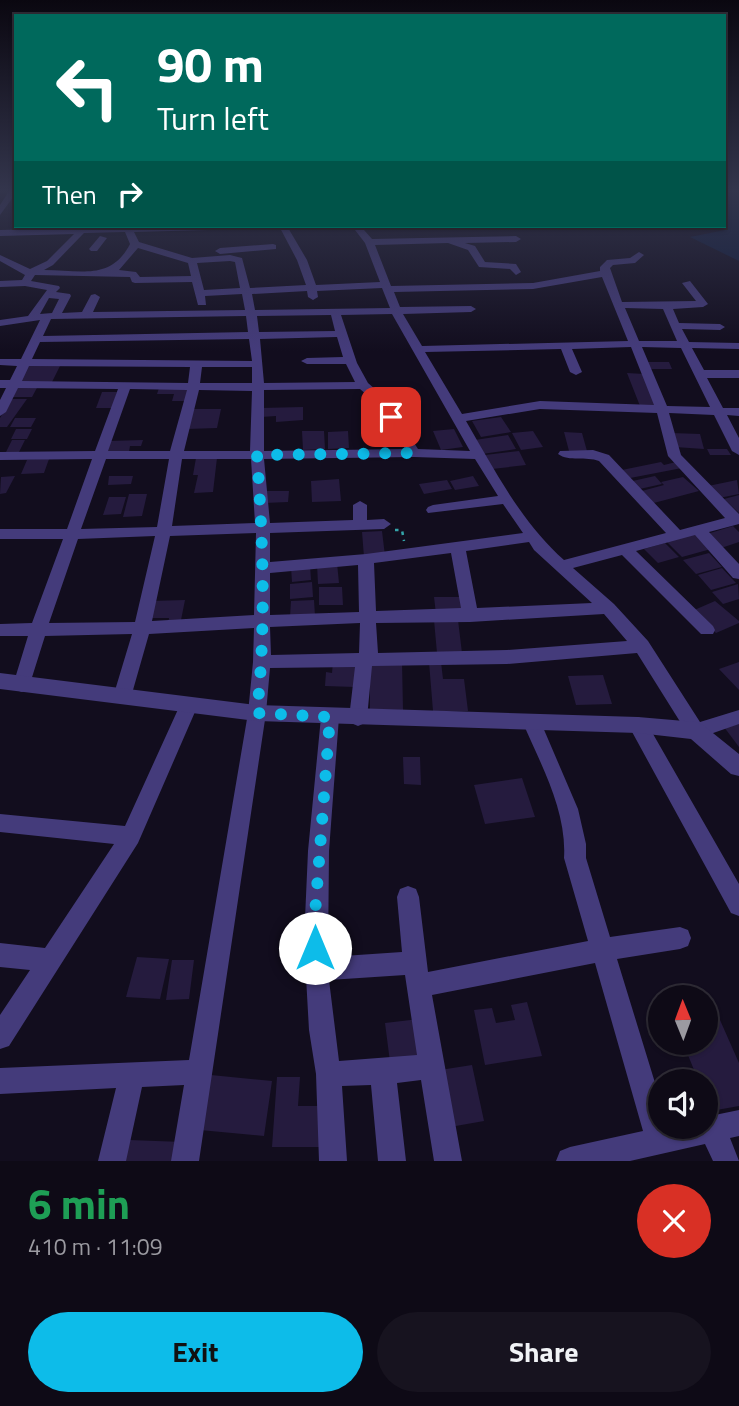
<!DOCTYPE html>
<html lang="en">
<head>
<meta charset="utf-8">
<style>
	:root { --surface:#0e0a16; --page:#17131f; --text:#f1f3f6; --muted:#9b9aa1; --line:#2e2b35; --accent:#0dbce9 }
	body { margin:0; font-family:"Titillium Web",sans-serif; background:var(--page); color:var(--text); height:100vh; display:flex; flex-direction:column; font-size:26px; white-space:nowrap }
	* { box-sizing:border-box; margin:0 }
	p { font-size:23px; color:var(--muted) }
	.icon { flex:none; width:38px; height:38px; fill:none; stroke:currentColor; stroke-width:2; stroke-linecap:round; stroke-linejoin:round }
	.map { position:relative; height:1161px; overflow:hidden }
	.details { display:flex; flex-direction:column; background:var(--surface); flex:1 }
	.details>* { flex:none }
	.banner { position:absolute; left:14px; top:14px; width:712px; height:214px; border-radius:0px; box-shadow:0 2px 5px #0004,0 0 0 2px var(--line); background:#00695c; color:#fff; overflow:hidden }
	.needle { width:46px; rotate:359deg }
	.fabs { position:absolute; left:648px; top:985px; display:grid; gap:14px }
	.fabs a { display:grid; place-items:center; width:70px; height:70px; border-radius:50%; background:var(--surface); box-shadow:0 2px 5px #0004,0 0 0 2px var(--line); font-size:35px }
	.pin { position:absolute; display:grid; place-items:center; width:60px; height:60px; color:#fff; margin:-30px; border-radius:14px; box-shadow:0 4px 10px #0006 }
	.me { position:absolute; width:77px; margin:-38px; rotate:0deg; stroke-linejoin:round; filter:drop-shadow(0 0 5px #0008) }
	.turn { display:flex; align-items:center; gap:24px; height:147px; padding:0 28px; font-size:32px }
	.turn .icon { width:91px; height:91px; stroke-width:2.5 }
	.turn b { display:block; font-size:49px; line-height:60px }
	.then { display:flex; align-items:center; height:66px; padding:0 28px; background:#0003; gap:14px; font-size:26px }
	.round { display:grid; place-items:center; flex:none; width:74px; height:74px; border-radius:37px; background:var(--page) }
	.headline { display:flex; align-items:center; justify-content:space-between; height:119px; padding:0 28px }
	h1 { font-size:42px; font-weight:700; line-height:52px; color:#1e9e55 }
	.action { display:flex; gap:14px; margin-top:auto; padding:14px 28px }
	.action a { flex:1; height:80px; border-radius:42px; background:var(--accent); color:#111; font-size:28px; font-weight:700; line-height:80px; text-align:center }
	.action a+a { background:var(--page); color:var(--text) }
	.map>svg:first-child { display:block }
</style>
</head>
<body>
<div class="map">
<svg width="739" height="1161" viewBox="0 0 739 1161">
	<rect width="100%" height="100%" fill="#120d1e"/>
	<path fill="#0e1b3d" d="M725,188H739V261L690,237L725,230Z"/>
	<path fill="#251b3e" d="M647,362H669L672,369H651Z
		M61,364L52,382H17L27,365Z
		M627,373L644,374L658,406H640Z
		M19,385L38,386L32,397H11Z
		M159,388H190L187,401H172L174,394H157Z
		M102,392H117L112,408H96Z
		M11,399H27L7,427H0V418Z
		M303,407V420L276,422V416L261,417V408Z
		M192,409H221L217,428L187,429Z
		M501,417L511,432L481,437L472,421Z
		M15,418H36L31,427H10Z
		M16,429H32L27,439H11Z
		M454,429L463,447L441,450L433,431Z
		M302,431H324L325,449L303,450Z
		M348,431L349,448L328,449V432Z
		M533,431L543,447L521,450L512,433Z
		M564,432L582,433L587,451H569Z
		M671,433L700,434L704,449L675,447Z
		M508,435L516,449L482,454L475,440Z
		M12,440H25L19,452H6Z
		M143,440L141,446H130L129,452L105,453L109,441Z
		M707,449H727L731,455H710Z
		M519,451L526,465L492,469L485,455Z
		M196,458H217L213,492L194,493L198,475H193Z
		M49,459L44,473L21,474L27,460Z
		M661,462L664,465L676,462L682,468L625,479L617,471Z
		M15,476L6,493L0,494L1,477Z
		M109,476H133L131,484L108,485Z
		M473,476L479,486L455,490L450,481Z
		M655,476L662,484L635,490L628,482Z
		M683,477L699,491L650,504L638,492L664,485L661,482Z
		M339,479L341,501L312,502L311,481Z
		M447,480L452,489L424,494L419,484Z
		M737,480L739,494L719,498L708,486Z
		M265,491H289L288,502L264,503Z
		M129,494H147L142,516L123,517Z
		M739,495V513L724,499Z
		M109,497H126L121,514L103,515Z
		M733,526L739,532V542L721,548L707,534Z
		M382,531L385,556L364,557L362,532Z
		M695,533L711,549L682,557L666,541Z
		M665,543L679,557L658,563L644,549Z
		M709,553L722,567L696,574L683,560Z
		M337,563L339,583L318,584L317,564Z
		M310,565L311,580L292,582L291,567Z
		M722,568L736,583L711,590L698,575Z
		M312,582L313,597L290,599V584Z
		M738,584L739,599L723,604L712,592Z
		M319,587H342L343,605H319Z
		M434,597H463L466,614H436Z
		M185,600L180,625H168L169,618H150L151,601Z
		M314,600L315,616L290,617L291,601Z
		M715,601L739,621V623L716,633L692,611Z
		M434,620H458L462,653H437Z
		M333,661H357L355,687L325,686L326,672L332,673Z
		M370,662H402L403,710L370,709Z
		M429,662H441L443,679H464L468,711H433Z
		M739,662V690L719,669Z
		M603,675L612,704L576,705L568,676Z
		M739,723V747L724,727Z
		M403,757H420L421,785L404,784Z
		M522,778L535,817L485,824L474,785Z
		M137,957L169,959L160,999L126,997Z
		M172,960H194L189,999L166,1000Z
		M527,1002L542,1056L485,1065L474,1010L492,1008L496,1023L515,1020L511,1005Z
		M419,1019L425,1058L390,1062L385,1023Z
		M720,1020L739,1063V1106L711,1111L705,1097V1082H699L683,1043H705V1023Z
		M472,1065L484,1121L450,1127L440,1070Z
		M211,1075L272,1081L264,1136L200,1130Z
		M277,1077H300L298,1106H328L327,1147H272Z
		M129,1140L183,1142L179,1161H125Z"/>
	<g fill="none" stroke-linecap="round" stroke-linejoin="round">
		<path stroke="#34a5aa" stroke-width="2.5" stroke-dasharray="3.5 5" stroke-linecap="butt" d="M395,530H402L404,541"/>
		<path fill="#443b7b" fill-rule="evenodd" d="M11,188H16V193L0,215V205Z
			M161,226H249L245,229L134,232L139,242L192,258L230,255L242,258L250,288L306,285L297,260L279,226H287L307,260L316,285L380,282L365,243L352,226H387L383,229L364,230L372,239L516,236L521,239L516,242L465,243L475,246L485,262L516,264L521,272L516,275L510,269L479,267L468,250L448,243L375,245L391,286L533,283L600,271V267L607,260L630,258L639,252L644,255L635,263L613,265L610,268L622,302L696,301L682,283L690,281L708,304L703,307L673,309L679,323L720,324L725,327L720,330L682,329L689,342L739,343V349L692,348L704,370H739V378H707L723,408H739V416L727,415L739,438V455L732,451L714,415L669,413L681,455L739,514V524L709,532L739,564V579L733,578L695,535L636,551L713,626L715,630L713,634H701L622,555L573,568L614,604L648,641L700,722L739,710V724L696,739L689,736L637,653L507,664L372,666L367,718L365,723L358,726L351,723L349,718L355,667L270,668L266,713L199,1161H171L184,1085L142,1087L126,1161H98L116,1088L0,1094V1068L189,1060L248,713L253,662L254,628L149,634L131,697L128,702L122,704L116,702L113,697L132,634L45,636L28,690L22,692L16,690L13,685L28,636H0V624L32,623L63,539H0V529H67L92,459L0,460V452L95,451L118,389L18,388L6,412L0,416V400L6,388H0V380H10L17,366L0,365V359H21L40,320L0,326V320L28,316L47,290L25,286L0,287V281L22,280L25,275L0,261V255L30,269L47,261L74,234L0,236V230ZM125,232L130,244C111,281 80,270 44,270L53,265L84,233ZM138,248L188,263L191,276L140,277L136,272L119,270ZM230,261L235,262L240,288L204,290L197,263ZM35,275L130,277L132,282L135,283L192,282L198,305H206L205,296L242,294L245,310L93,312L100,297L95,294L91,295L82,312L62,313L71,296L70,294L56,292L60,288L59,286L31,281ZM602,277L628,341L422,346L403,314L471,312L476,309L471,306L400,307L394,292L533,289ZM382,288L390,308L255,310L252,294L307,291L308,297L313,300L318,297L317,291ZM49,298L59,299L52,313L40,314ZM625,308L663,309L677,341H639ZM392,314L470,451L418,449L384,397L368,383L357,363L341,315ZM331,315L335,331L259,332L257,316ZM246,316L248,332L43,336L51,319ZM337,337L343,357L307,358L301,361L307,364H346L355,382L264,383L260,339ZM249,339L252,361L32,359L40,342ZM631,347L654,405L540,401L462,414L425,352L561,349L570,372L576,375L582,372L572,349ZM642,347L681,348L710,407L667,406ZM29,366L190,367L188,383L22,381ZM202,367H252V383H200ZM130,389L187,390L170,451H108ZM360,389L375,402L405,449L264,451V390ZM199,390L252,391L250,451H184ZM540,409L657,413L668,456L725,518L680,530L609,455L593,450L560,451L558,454C569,462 586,456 599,461L666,533L564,560C521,522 494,469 466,421ZM414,457L475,459L498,496L433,505L428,507L426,510L428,513L503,504L523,533L366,554L270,562V533L384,529L391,524L384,519L367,520V505L360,501L353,505V520L270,523L264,459ZM106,459H169L157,527L81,529ZM182,459H251L255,523L172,526ZM256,533L254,615L152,621L170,536ZM155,536L135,622L49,623L78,539ZM529,542L534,550L592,603L477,608L466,551ZM451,553L461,608L376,611L374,563ZM358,565L359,612L270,615V573ZM604,614L627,641L507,650L378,653L376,623L470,622ZM360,623L359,653L271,655L270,627Z
			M432,226H440V227L436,230Z
			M100,236L107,238L97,251H91L89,249Z
			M273,244L276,245V249L220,254L215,251L220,248Z
			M189,698L195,700L198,705L138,843L9,1046L0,1049V1015L30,970L0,967V943L45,948L114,844L0,832V814L125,826L180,705L183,700Z
			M330,710L337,712L339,717L329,851L328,957L402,952L397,897L400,889L408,886L416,889L419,897L428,972L588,941L564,858C567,811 541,765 523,723L525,718L532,715L539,718L578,809L586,844V858L610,937L680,927L688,930L691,938L688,946L680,949L617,959L660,1099V1127H705V1117L739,1110V1136L730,1138L739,1161H713L705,1144L630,1161H556L560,1151L570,1147L643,1131L595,963L432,995L462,1161H434L421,1080L397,1083L406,1161H378L371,1085L342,1086L347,1161H319L316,1074L309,1030L304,941L308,851L321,717L323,712ZM405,975L417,1055L339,1061L329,980Z
			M638,717L645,720L739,884V916L731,913L631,730L629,725L631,720Z"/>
		<path fill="#443b7b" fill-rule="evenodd" d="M0,673L257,705L638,717L696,722L703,725L739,754V776L731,774L691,739L638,733L257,721L0,689Z"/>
	</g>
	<linearGradient id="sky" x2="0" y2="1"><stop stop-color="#0a0710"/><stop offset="0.54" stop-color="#33354c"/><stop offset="1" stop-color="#33354c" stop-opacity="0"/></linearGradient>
	<rect width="739" height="351" fill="url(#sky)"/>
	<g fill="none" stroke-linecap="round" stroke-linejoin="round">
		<path stroke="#0dbce9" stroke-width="12" stroke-dasharray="0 21.6" d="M315,948L314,927L330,717L257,713C266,628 263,541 257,455L414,453L391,417"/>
	</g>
</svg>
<div class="fabs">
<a><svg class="needle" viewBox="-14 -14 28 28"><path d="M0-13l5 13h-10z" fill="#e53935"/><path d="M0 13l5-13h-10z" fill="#9b9aa1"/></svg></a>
<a><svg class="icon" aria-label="sound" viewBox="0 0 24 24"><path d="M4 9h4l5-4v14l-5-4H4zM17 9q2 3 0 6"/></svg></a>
</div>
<div class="pin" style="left:391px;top:417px;background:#d93025"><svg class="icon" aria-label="arrive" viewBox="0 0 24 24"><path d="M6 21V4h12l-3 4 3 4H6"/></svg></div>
<svg class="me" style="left:315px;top:948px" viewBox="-20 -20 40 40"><circle r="19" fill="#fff"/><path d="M0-13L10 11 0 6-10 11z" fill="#0dbce9"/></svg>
<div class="banner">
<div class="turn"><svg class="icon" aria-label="left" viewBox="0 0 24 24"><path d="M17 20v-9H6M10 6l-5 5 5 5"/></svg><div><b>90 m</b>Turn left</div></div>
<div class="then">Then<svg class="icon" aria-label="right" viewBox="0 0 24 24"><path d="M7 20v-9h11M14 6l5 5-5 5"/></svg></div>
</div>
</div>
<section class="details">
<div class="headline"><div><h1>6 min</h1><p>410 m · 11:09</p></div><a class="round" style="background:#d93025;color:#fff"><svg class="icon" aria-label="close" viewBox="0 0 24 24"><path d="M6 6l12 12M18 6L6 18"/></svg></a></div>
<div class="action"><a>Exit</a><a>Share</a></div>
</section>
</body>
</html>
